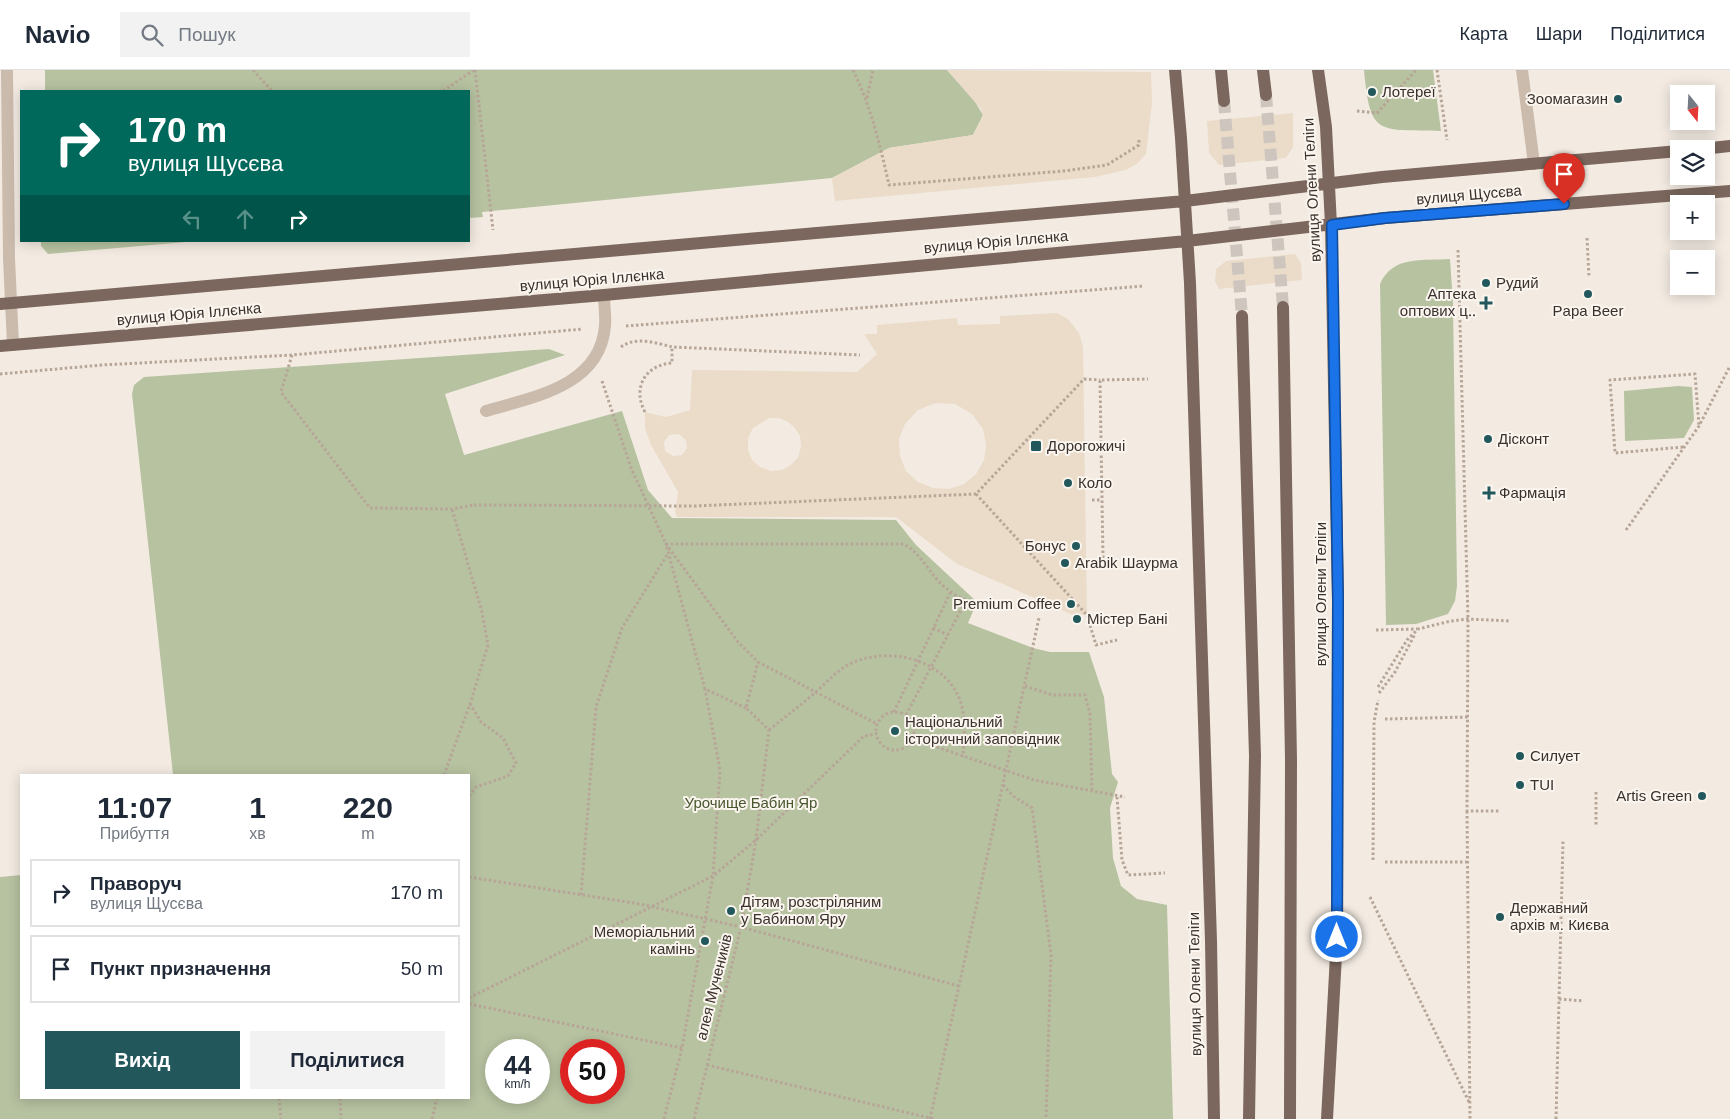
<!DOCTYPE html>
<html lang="uk">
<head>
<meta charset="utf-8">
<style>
	:root { --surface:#fff; --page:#f2f2f3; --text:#1f2937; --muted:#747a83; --line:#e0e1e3; --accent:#22575b }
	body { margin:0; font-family:Arial,sans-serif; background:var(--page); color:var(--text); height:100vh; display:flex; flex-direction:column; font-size:19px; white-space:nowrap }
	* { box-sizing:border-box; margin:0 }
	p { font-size:16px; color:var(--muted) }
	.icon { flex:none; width:28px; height:28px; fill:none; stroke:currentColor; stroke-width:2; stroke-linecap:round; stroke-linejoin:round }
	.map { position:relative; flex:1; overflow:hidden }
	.sheet { position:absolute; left:20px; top:704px; width:450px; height:325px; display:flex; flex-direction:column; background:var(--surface); border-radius:0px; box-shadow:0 2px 12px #0003 }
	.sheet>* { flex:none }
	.hud { position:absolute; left:20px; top:20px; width:450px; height:152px; border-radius:0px; box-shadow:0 2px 12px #0003; background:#00695c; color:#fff; overflow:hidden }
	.needle { width:32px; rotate:162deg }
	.buttons { position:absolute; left:1670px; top:15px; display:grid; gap:10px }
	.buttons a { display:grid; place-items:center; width:45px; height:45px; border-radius:0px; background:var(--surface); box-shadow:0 2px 12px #0003; font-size:25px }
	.speed { position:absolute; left:485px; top:969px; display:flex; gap:10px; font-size:25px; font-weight:700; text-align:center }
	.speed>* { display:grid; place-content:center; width:65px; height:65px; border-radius:50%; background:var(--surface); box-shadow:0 2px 12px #0003; line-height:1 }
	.speed small { font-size:12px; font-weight:400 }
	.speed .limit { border:8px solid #d22; background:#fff; color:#111 }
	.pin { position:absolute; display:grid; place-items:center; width:42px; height:42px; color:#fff; margin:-51px -21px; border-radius:50% 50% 50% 0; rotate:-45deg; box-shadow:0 0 5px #0007 }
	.pin .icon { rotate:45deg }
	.me { position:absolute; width:55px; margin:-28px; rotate:0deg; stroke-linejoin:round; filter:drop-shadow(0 0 4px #0008) }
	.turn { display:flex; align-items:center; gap:18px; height:105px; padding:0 25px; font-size:22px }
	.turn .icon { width:65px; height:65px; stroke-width:2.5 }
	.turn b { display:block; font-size:35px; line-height:42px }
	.lanes { display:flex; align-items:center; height:48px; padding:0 25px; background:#0003; justify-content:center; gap:25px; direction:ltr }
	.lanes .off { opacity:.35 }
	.eta { display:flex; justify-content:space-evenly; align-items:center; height:85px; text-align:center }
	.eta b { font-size:30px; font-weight:600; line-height:35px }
	.action { display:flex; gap:10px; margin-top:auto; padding:10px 25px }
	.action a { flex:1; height:58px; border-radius:0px; background:var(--accent); color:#fff; font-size:20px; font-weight:600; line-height:58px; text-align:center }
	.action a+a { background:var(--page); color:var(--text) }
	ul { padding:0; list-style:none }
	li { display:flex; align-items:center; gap:15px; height:68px; margin:0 10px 8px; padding:0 15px; border:2px solid var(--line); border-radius:0px }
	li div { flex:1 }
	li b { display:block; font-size:19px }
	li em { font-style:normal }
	header { display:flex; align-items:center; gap:30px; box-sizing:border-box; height:70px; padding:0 25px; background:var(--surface); border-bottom:1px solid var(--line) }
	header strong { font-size:24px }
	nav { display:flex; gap:28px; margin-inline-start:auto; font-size:18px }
	.search { width:350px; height:45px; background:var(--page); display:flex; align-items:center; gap:12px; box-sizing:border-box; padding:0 18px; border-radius:0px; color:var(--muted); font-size:19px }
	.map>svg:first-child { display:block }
</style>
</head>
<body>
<header>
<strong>Navio</strong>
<div class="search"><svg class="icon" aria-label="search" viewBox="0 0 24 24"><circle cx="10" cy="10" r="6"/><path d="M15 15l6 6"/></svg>Пошук</div>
<nav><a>Карта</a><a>Шари</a><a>Поділитися</a></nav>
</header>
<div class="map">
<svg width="1730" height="1049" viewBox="0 0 1730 1049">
	<rect width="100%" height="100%" fill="#f3ebe2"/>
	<path fill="#b7c2a1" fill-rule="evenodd" d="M45,0H947L974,30L983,45L973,65L889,78L832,108L482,142L483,147L469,148V21H45Z
		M1364,0H1433L1441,61C1379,59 1370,68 1364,0Z
		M41,171H198L48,184L41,176Z
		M1450,189L1453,233L1457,516L1455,531L1448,544L1416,554L1386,555L1380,214C1393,185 1422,191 1450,189Z
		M549,279L565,285L445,324L464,385L622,341L648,420L672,448L896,450L916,475L977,532L968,553L1033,578L1050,582H1089L1104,627L1112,704L1118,712L1110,738L1113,788L1121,816L1137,829L1167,835L1173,1049H0V807L21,805V1028H469V705H173L132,324L134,315L144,307ZM496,980H539V1022H496ZM571,980H614V1022H571Z
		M1678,316L1692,317L1694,350L1684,368L1625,371L1624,321Z"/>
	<path fill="#eadcc9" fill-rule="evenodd" d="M947,0L1151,2L1152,33L1146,84L1138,93L1126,100L1095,107L835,131L832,108L889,78L973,65L983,46L981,39Z
		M1293,43V77L1286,88L1219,95L1209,83L1207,51Z
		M1295,184L1301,193L1302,210L1219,219L1215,211L1216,199L1226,191Z
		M1057,243L1068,249L1079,263L1083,277L1087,545H1073L957,494L896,447H677L675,442L678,422L651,375L645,359V342L666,347L690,340L692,300L857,302L877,284L864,264H877V255L957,248L958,255L1000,254V246ZM936,333L955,334L972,344L983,359L986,375L984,390L976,404L964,414L949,419L933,418L918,412L906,401L900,386L899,369L905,354L918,340ZM769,348H779L788,352L795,358L800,366L801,377L798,387L791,395L782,400L771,401L760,397L752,390L748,380V368L753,358ZM669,365L679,364L686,370L687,378L682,385L673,386L665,381L664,372Z"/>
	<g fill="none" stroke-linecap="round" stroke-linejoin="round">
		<path stroke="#cec6be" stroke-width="12" stroke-dasharray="12 6" stroke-linecap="butt" d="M1266,25L1283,237
			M1224,31L1242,246"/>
		<path stroke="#b7a597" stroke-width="3" stroke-dasharray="2.5 2.5" stroke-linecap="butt" d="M253,0L272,21
			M475,0L493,160
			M853,0C871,37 880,75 889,115L1064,101L1107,95L1139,75V70
			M1437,0L1447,70
			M443,21L474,0
			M867,28L873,0
			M1357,41L1377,43L1416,0
			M1587,168L1589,207
			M1458,180L1468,549L1467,741H1500
			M626,256L1144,216
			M621,277C635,266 657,273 672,277L860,285
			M292,285L281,322L370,438L452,439L474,435
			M0,304L102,295L292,285L583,259
			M602,311L631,398L666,474L738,572L758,592L877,654
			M645,342C632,318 645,295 672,293V277
			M1683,377L1615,383L1610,310L1695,304L1699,356
			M976,424L1087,545L1096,575L1117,570
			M1092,430H1102
			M694,436L976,424L1084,309L1100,310
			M1626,460L1699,356L1730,296
			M1103,488L1100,310L1148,309
			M933,558L948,565
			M1376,560L1417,559
			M1025,616L1052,625H1085L1090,644L1092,720
			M1378,617L1407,570L1418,559L1451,551L1468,549L1510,551
			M1379,623L1395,602L1415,564
			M746,638L705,619L666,474H904C931,491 930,515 966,530L906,645
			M876 661a19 19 0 1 1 38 0a19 19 0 1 1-38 0Z
			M894,642L950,523
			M1385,649L1468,647
			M769,660C785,647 801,635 817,621C828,611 838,599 852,593C892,575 951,591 962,637C966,654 964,670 963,687
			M913,669L1034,710L1125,727
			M444,705L470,634L488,575L482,542L452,439
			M1003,715L1013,726L1032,738L1034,753L1051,885L1046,1049
			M1596,722V757
			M469,726L476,717L508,706L516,693L503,668L481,652L470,634
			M1117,727L1122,790L1128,805L1165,803
			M1467,741L1470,1049
			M1373,790L1374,652L1378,630
			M1385,792H1467
			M469,807L640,834L741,857L959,916
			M581,825L596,637L622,558L667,485
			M1370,827L1469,1032
			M469,928L713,806L756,770L864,666L876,664
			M1559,929L1584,931
			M469,934L682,978
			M707,995L934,1049
			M279,1028L281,1049
			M340,1028L341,1049
			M432,1049L437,1028
			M664,1049L682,978L713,806L720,700L705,619
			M694,1049L741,857L756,770L769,660L746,638L758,592
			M930,1049L1039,548
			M1556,1049L1563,771"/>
		<path stroke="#cbbbad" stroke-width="12" d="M7,0L9,188L13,275
			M1522,0L1534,94
			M486,341C532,327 600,317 605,256C606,246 604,235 604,225"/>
		<path stroke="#7b675d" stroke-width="12" d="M1175,0L1181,68L1190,213L1211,871L1214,1049
			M1221,0L1224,31
			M1263,0L1266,25
			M1318,0L1326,57L1331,155L1338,530L1337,867L1327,1049
			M1702,79L1730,76
			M0,234L1185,131L1382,107L1679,81
			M1283,237L1291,690L1290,1049
			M1242,246L1255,686L1249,1049
			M0,276L604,225L1187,171L1385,148L1730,121"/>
		<path stroke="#b7a597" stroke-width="3" stroke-dasharray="2.5 2.5" stroke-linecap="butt" d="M474,435L694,436"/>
	</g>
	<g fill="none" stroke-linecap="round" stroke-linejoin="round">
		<g stroke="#114b97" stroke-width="12">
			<path id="route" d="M1337,867L1338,530L1332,155L1385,148L1564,134"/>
		</g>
		<use href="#route" stroke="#1a73e8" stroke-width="9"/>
	</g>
	<g fill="#22575b" stroke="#faf5ee" stroke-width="2">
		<circle cx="1372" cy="22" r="5"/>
		<circle cx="1618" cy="29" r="5"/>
		<circle cx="1486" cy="213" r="5"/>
		<circle cx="1588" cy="224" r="5"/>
		<path d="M1483.5 225.5h5v5h5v5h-5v5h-5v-5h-5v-5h5z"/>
		<circle cx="1488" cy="369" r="5"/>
		<rect x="1030" y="370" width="12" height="12" rx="2.5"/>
		<circle cx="1068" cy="413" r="5"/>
		<path d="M1486.5 415.5h5v5h5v5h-5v5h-5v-5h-5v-5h5z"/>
		<circle cx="1076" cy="476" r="5"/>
		<circle cx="1065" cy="493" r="5"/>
		<circle cx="1071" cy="534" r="5"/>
		<circle cx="1077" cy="549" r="5"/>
		<circle cx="895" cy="661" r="5"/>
		<circle cx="1520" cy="686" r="5"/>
		<circle cx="1520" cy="715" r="5"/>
		<circle cx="1702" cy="726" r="5"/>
		<circle cx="731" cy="841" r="5"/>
		<circle cx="1500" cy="847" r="5"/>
		<circle cx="705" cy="871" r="5"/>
	</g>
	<g text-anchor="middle" stroke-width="4" stroke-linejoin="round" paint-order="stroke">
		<g font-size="15" fill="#3a302c" stroke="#faf5ee" text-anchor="start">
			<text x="1382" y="27">Лотереї</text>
			<text x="1608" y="34" text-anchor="end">Зоомагазин</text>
			<text x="1496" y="218">Рудий</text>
			<text x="1476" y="229" text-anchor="end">Аптека<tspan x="1476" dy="17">оптових ц‥</tspan></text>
			<text x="1588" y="246" text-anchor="middle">Papa Beer</text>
			<text x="1498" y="374">Дісконт</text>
			<text x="1047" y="381">Дорогожичі</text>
			<text x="1078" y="418">Коло</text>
			<text x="1499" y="428">Фармація</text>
			<text x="1066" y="481" text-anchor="end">Бонус</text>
			<text x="1075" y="498">Arabik Шаурма</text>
			<text x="1061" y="539" text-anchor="end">Premium Coffee</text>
			<text x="1087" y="554">Містер Бані</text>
			<text x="905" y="657">Національний<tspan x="905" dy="17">історичний заповідник</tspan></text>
			<text x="1530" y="691">Силует</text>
			<text x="1530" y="720">TUI</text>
			<text x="1692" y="731" text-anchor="end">Artis Green</text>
			<text x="741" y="837">Дітям, розстріляним<tspan x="741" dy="17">у Бабином Яру</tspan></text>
			<text x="1510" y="843">Державний<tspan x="1510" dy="17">архів м. Києва</tspan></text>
			<text x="695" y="867" text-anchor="end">Меморіальний<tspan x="695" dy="17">камінь</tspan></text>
		</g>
		<g font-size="15" fill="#3a302c" stroke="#faf5ee">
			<text transform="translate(1312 120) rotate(-93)" y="5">вулиця Олени Теліги</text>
			<text transform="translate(1469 125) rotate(-5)" y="5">вулиця Щусєва</text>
			<text transform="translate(996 172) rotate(-5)" y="5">вулиця Юрія Іллєнка</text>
			<text transform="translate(592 210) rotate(-5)" y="5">вулиця Юрія Іллєнка</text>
			<text transform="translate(189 244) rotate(-5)" y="5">вулиця Юрія Іллєнка</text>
			<text transform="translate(1321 524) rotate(-90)" y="5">вулиця Олени Теліги</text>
			<text transform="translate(1195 914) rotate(-91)" y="5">вулиця Олени Теліги</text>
			<text transform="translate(714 917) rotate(-76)" y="5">алея Мучеників</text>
		</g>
		<g font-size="15" fill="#495830" stroke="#faf5ee">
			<text x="751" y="738">Урочище Бабин Яр</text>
		</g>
	</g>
</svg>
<div class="buttons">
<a><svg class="needle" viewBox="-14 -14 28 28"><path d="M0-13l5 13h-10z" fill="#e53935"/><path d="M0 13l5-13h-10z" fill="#747a83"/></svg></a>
<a><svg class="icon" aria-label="layers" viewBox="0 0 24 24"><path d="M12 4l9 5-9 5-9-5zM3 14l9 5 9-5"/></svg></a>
<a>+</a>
<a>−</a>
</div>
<div class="speed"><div>44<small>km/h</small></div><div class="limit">50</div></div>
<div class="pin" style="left:1564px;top:134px;background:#d93025"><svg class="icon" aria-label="arrive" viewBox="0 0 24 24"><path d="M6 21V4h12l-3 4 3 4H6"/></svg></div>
<svg class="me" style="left:1337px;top:867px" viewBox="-20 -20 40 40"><circle r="17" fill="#1a73e8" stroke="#fff" stroke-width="3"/><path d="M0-11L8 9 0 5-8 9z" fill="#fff"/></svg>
<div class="hud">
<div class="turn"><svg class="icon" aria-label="right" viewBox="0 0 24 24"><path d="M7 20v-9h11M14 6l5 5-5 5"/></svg><div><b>170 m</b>вулиця Щусєва</div></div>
<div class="lanes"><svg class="icon off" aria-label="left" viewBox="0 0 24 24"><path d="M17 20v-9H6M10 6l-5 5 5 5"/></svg><svg class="icon off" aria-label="ahead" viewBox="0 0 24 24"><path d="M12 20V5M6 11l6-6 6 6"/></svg><svg class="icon" aria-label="right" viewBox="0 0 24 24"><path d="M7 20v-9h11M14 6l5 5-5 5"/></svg></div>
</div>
<section class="sheet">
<div class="eta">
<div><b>11:07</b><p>Прибуття</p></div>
<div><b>1</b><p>хв</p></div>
<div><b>220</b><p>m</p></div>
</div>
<ul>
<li><svg class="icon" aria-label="right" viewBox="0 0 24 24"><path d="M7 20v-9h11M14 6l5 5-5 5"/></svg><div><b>Праворуч</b><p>вулиця Щусєва</p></div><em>170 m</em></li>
<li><svg class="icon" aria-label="arrive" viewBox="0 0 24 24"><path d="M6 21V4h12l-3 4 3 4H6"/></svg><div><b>Пункт призначення</b></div><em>50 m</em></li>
</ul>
<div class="action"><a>Вихід</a><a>Поділитися</a></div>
</section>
</div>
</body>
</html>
